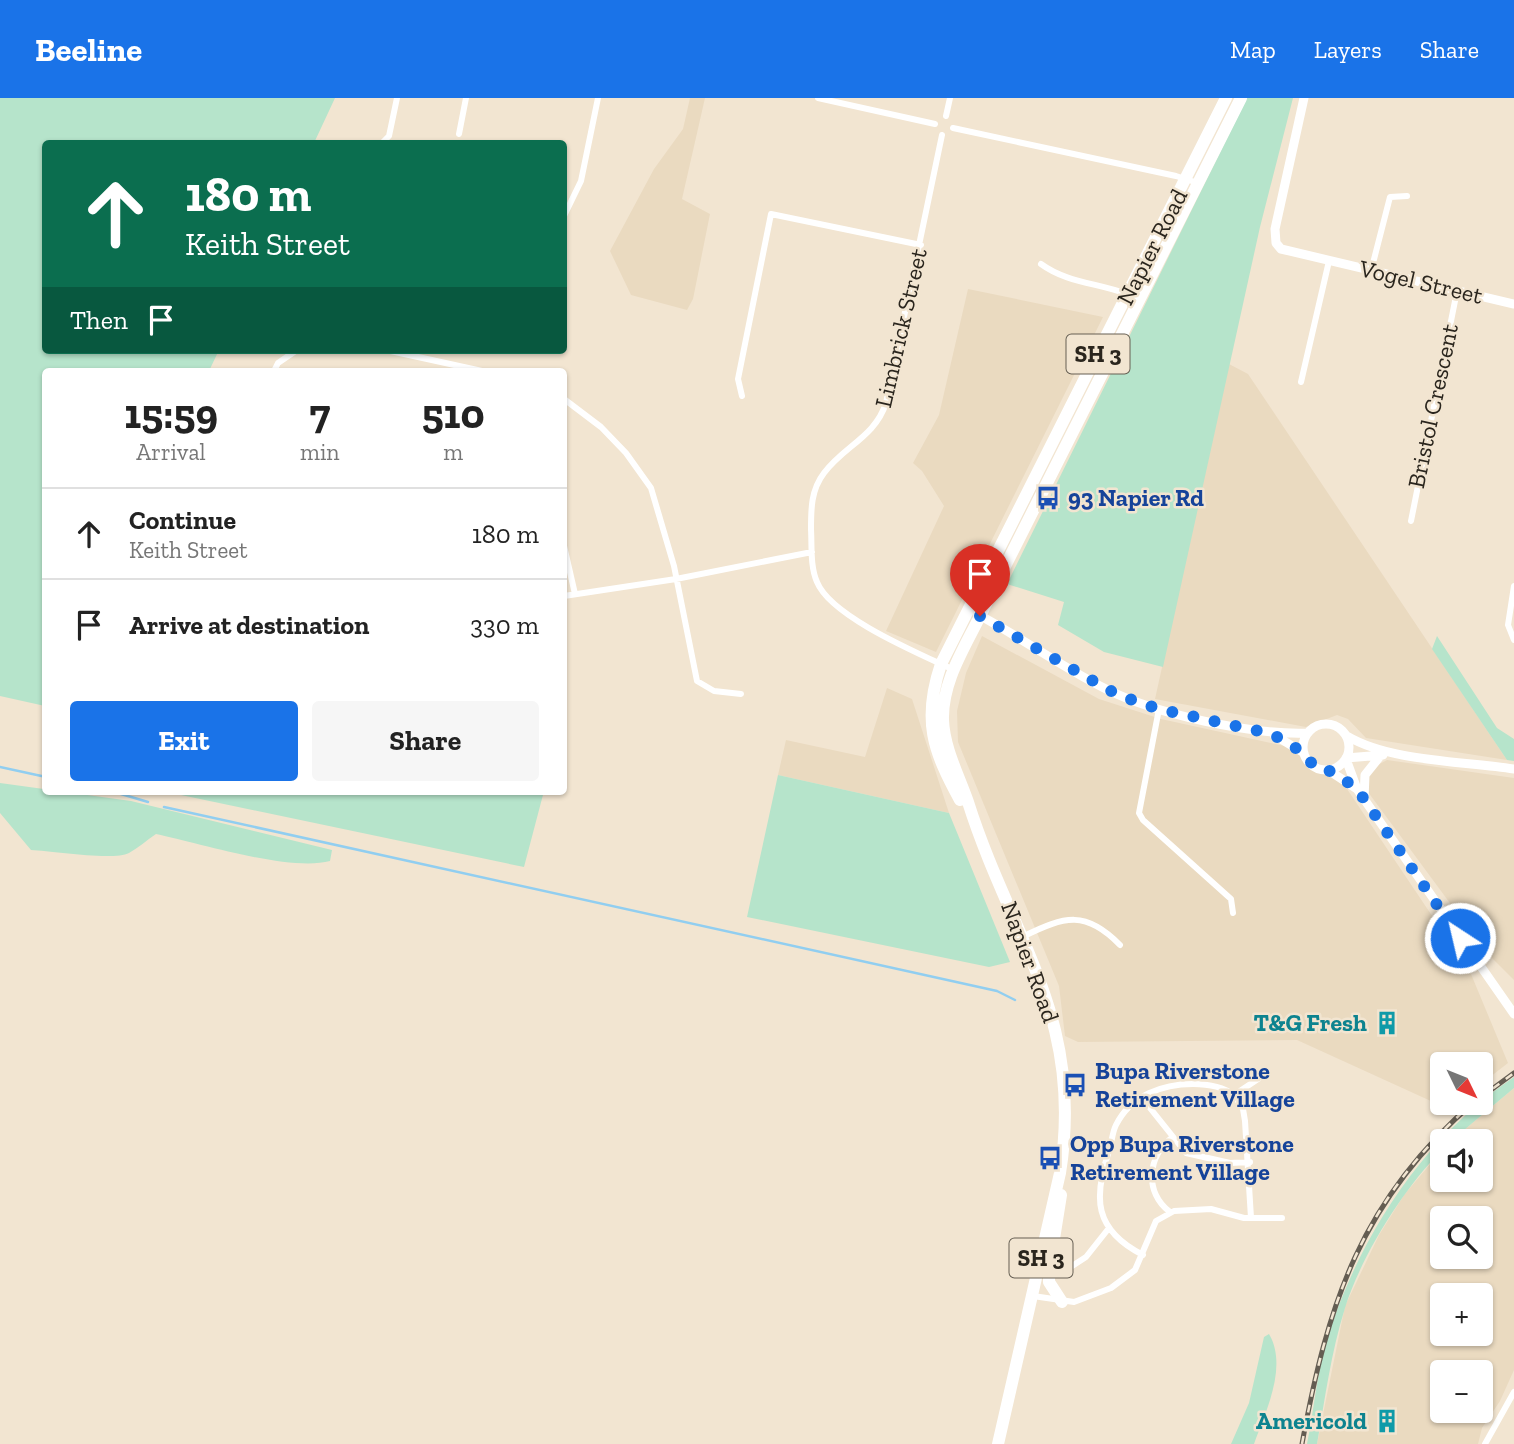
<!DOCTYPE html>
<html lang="en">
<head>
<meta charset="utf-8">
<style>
	:root { --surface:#fff; --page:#f6f6f6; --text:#222; --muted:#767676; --line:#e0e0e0; --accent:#1a73e8 }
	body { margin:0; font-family:"Zilla Slab",serif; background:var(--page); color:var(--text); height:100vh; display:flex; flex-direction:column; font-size:26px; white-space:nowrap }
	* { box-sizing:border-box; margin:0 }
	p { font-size:23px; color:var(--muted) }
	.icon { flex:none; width:38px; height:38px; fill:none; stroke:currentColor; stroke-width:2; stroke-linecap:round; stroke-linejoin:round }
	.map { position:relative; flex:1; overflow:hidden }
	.sheet { position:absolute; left:42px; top:270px; width:525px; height:427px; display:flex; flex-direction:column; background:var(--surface); border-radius:7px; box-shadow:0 2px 5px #0004 }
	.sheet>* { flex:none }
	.guide { position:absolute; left:42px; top:42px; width:525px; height:214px; border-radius:7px; box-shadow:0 2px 5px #0004; background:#0b6e4f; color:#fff; overflow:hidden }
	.needle { width:46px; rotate:133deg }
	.controls { position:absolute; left:1430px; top:954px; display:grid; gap:14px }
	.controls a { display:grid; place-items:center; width:63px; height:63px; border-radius:7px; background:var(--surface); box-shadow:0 2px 5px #0004; font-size:35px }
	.pin { position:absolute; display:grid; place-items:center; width:60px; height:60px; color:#fff; margin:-72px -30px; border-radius:50% 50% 50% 0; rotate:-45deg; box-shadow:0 0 7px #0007 }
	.pin .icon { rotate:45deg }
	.me { position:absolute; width:77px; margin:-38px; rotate:325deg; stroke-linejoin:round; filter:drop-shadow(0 0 5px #0008) }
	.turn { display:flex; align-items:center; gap:24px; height:147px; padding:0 28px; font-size:32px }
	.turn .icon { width:91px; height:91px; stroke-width:2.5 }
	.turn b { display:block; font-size:49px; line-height:60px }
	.then { display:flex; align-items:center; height:66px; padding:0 28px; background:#0003; gap:14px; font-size:26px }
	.eta { display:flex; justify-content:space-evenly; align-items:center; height:119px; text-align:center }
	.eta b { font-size:42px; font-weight:800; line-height:49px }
	.button { display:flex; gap:14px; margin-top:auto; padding:14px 28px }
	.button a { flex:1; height:80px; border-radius:7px; background:var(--accent); color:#fff; font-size:28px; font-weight:800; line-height:80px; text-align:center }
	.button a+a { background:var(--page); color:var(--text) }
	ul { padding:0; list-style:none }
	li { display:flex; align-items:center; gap:21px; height:91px; padding:0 28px; border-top:2px solid var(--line) }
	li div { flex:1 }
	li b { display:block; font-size:26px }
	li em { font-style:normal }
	header { display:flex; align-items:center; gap:42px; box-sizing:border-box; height:98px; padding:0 35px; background:var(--accent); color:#fff }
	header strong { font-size:33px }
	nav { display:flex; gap:38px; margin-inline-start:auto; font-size:24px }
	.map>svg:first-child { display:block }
</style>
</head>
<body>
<header>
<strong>Beeline</strong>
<nav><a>Map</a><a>Layers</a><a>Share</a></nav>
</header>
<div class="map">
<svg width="1514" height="1346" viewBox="0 0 1514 1346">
	<rect width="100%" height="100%" fill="#f2e5d1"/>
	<path fill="#eadac0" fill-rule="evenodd" d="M690,0H705L682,101L710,116L693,201L687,212L631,197L610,153L654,71L683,31Z
		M968,191L1103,219L936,554L886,533L944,408L922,373L913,365L939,317Z
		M1229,266L1248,276L1507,662L1366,640L1348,621L1337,617L1306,629L1155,601Z
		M982,538L1099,601L1161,621L1298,651L1341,682L1471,876L1508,965L1481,986L1480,966H1442V1004L1452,1005L1444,1009L1297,942L1078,944L1065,938L1059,888L958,644L957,613L966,575Z
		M887,590L912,601L949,715L778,677L786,642L865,659Z
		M1387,662L1514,680V882L1486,854L1368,694V678L1374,669Z
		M1514,990V1272L1500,1303L1482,1330L1478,1346H1317L1345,1208L1379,1137L1404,1097L1442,1052V1082H1480V1043H1451ZM1442,1120H1480V1158H1442ZM1442,1197H1480V1236H1442ZM1442,1274H1480V1312H1442Z"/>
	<path fill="#b6e4cb" d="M0,0H335L314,45L46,46V252H219L209,273H46L45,608L0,598Z
		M1247,0H1293L1260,129L1163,569L1104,554L1058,527L1064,504L1007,486Z
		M1437,538L1497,630L1514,641V663L1507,662L1432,551Z
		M778,677L949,715L1010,864L989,869L747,819Z
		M0,685L131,703L332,752L330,763C290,774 199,745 156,736C147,742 138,750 129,755C113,763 53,753 31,752L0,715Z
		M162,693H544L524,769Z
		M1514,979V990L1451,1043H1442V1052C1404,1090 1361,1158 1345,1210C1331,1254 1325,1301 1317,1346H1307C1314,1312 1317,1274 1327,1241C1360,1137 1423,1040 1514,979Z
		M1269,1236C1288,1268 1266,1313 1254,1346H1231L1249,1305L1264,1239Z"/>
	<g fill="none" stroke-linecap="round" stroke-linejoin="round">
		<path stroke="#91cef0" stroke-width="2.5" d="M0,669L46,679
			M111,693L148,704
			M164,709L997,893L1015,902"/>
		<path stroke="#fff" stroke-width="6" d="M818,0L935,26
			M946,18L950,0
			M953,30L1176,78L1198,85
			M459,36L466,0
			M942,37L886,305C875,339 844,348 824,375C811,392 811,411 811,431C812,448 810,468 817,484C831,519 920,556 954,572
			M381,46L389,38L397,0
			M564,118L581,83L598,0
			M1041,166C1067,185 1098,185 1127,196
			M1371,173L1390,99L1407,98
			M386,252L482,273
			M274,273L278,265L297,252
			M1301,284L1329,163
			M742,298L738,281L771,116L921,147
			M564,301L601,329L626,355L651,390L674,468L697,583L714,593L741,596
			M1411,423L1457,193
			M564,448L575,496
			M1514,488L1508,527L1514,542
			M564,498L676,481L812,454
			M1159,611L1139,715L1143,722L1231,801L1233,815
			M1024,838C1065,818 1086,812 1120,847
			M1142,1000L1186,1055L1230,1065L1250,1064
			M1170,1114C1144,1095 1147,1057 1173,1039
			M1251,1120L1245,1023L1243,1011L1234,997L1261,979
			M1143,1157C1094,1132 1093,1100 1109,1053C1112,1044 1112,1035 1116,1027C1131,997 1163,986 1193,986C1208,986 1222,988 1234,997
			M1066,1172L1086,1159L1109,1130
			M1033,1198L1074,1204L1111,1190L1135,1172L1156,1123L1174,1113L1211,1111L1244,1120H1282
			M1485,1346L1514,1294"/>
		<path stroke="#fff" stroke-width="9" d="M1304,0L1275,131L1276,145L1281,151L1514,206
			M977,516C1021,539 1061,569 1106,591C1156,616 1251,637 1307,635
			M1303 649a23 23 0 1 1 46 0a23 23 0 1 1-46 0Z
			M1274,637L1304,655
			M1347,638C1391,664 1463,663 1514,671
			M1346,660L1383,657
			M1346,661L1357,691L1514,916
			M1328,672L1357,691
			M1364,701L1365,677L1381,657"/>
		<path stroke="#fff" stroke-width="12" d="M960,702C933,653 922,622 941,566L1226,0
			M1061,1097L1049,1172V1184L1062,1204
			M998,1346L1060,1075C1085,920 1011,840 968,704C959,678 944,650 943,622C942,584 964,551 980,518L1241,0"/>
		<g stroke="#645d52" stroke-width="5">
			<path id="rail" d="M1480,1000L1514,975
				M1302,1346C1328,1204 1361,1102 1474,1004"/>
		</g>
		<use href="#rail" stroke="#f2e5d1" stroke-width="2.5" stroke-dasharray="8" stroke-linecap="butt"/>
	</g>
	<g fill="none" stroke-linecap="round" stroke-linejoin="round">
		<path stroke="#1a73e8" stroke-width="12" stroke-dasharray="0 21.6" d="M980,518L1118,597L1159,611L1272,636L1304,655L1315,670L1334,674L1357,691L1460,840"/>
	</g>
	<defs>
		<g id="bus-bare" transform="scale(1.89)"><path d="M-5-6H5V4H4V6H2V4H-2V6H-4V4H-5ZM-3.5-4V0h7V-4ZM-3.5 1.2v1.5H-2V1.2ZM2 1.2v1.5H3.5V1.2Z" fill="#1a4fb4" stroke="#f2e5d1" stroke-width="2.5" paint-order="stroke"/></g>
		<g id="building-bare" transform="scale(1.89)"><path d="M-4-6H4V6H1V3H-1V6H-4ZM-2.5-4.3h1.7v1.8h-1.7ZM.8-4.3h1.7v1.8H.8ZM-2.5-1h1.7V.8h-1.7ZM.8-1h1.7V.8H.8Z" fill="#0f9aa8" stroke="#f2e5d1" stroke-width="2.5" paint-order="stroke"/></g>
	</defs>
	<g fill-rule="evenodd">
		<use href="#bus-bare" x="1048" y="400"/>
		<use href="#building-bare" x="1387" y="925"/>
		<use href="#bus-bare" x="1075" y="987"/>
		<use href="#bus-bare" x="1050" y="1060"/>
		<use href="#building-bare" x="1387" y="1323"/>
	</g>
	<g text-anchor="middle" stroke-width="5" stroke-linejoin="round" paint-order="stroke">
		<g fill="#f2e5d1" stroke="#665f53" stroke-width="2">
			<rect x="1066.5" y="236.5" width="63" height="39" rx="5"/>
			<rect x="1009.5" y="1140.5" width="63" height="39" rx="5"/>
		</g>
		<g font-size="23" font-weight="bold" fill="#2a251d">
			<text x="1098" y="264">SH 3</text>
			<text x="1041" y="1168">SH 3</text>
		</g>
		<g font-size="24" fill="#2a251d" stroke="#f2e5d1">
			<text transform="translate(1152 149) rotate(-63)" y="8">Napier Road</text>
			<text transform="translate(1421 184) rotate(13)" y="8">Vogel Street</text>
			<text transform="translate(901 230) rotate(-77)" y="8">Limbrick Street</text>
			<text transform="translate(1433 308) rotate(-78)" y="8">Bristol Crescent</text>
			<text transform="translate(1030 864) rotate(70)" y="8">Napier Road</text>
		</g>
		<g font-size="24" font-weight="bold" fill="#164399" stroke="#f2e5d1" text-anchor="start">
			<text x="1068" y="408">93 Napier Rd</text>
			<text x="1095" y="981">Bupa Riverstone<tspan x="1095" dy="28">Retirement Village</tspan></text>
			<text x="1070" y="1054">Opp Bupa Riverstone<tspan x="1070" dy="28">Retirement Village</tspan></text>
		</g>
		<g font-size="24" font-weight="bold" fill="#0d838f" stroke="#f2e5d1" text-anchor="end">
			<text x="1367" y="933">T&amp;G Fresh</text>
			<text x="1367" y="1331">Americold</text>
		</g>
	</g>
</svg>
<div class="controls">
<a><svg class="needle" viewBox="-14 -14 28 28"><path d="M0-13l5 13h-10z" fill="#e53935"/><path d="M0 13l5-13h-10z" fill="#767676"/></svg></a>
<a><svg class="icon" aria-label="sound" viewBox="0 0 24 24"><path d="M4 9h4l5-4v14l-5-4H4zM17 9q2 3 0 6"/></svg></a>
<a><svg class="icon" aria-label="search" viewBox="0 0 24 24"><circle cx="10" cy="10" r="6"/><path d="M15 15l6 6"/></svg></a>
<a>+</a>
<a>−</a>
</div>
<div class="pin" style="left:980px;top:518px;background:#d93025"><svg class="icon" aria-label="arrive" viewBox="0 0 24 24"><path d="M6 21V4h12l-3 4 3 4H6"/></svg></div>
<svg class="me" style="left:1460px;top:840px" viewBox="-20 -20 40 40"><circle r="17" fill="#1a73e8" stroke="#fff" stroke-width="3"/><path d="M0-11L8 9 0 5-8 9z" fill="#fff"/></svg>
<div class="guide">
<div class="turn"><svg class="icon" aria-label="ahead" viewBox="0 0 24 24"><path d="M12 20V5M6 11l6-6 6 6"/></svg><div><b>180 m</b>Keith Street</div></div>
<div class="then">Then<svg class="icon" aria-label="arrive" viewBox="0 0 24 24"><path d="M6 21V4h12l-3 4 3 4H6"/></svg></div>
</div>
<section class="sheet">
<div class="eta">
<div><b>15:59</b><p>Arrival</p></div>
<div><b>7</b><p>min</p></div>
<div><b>510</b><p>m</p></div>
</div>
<ul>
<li><svg class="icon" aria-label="ahead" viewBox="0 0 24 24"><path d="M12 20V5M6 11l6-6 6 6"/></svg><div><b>Continue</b><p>Keith Street</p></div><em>180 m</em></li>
<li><svg class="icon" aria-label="arrive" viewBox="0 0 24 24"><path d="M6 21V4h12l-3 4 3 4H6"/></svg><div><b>Arrive at destination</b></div><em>330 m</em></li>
</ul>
<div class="button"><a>Exit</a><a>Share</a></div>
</section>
</div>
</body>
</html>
